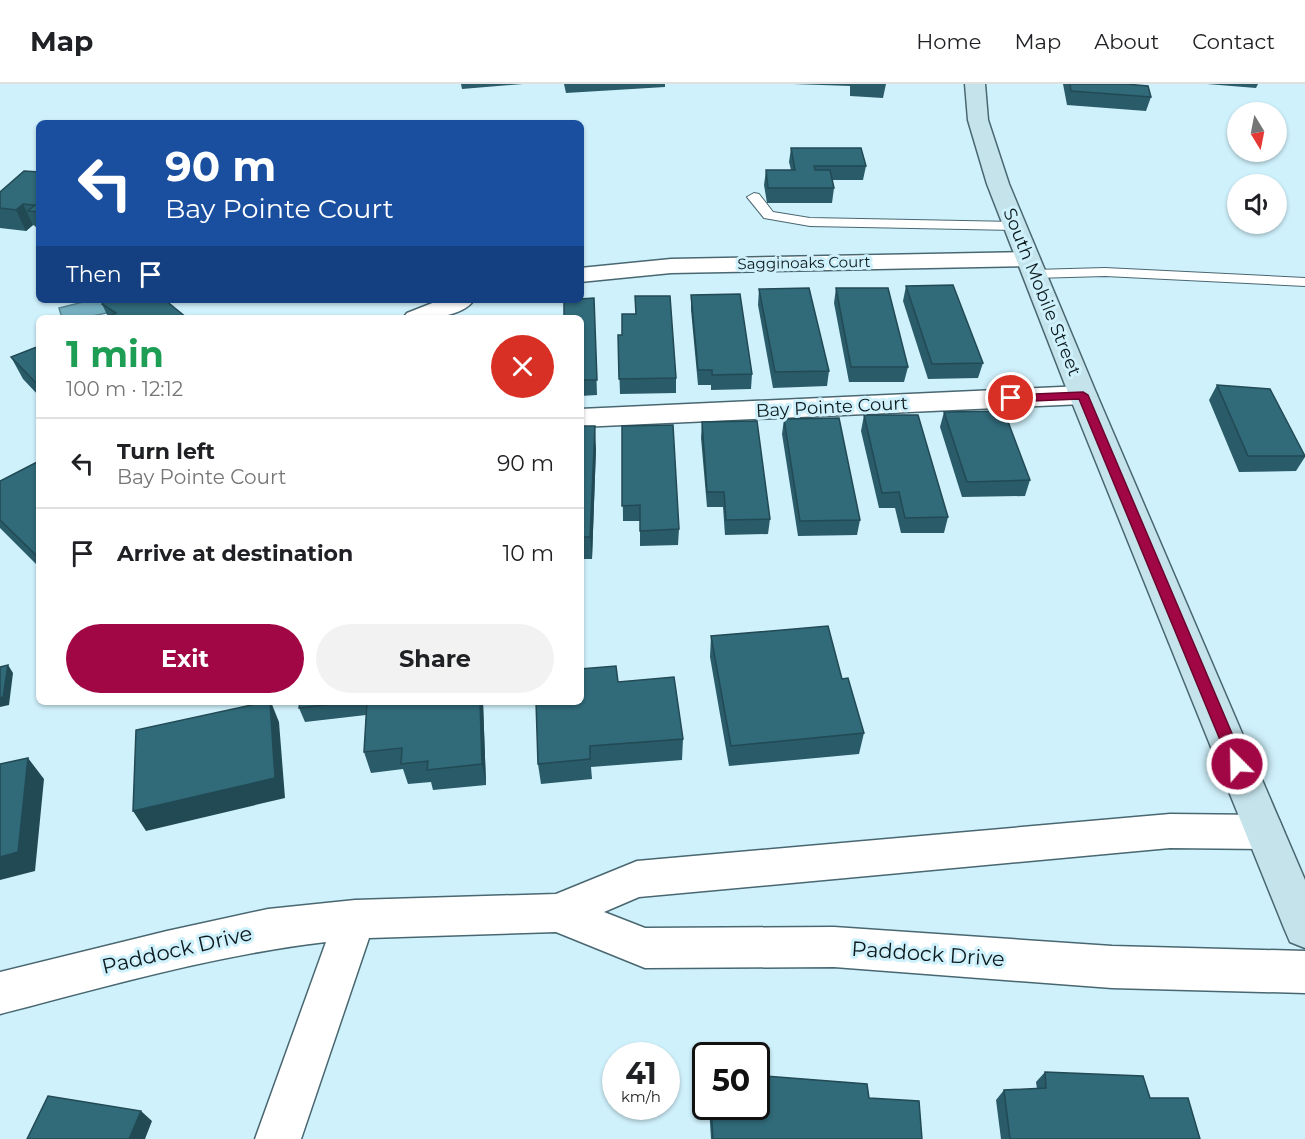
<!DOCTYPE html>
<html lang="en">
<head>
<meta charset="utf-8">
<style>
	:root { --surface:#fff; --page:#f2f2f2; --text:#202124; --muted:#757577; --line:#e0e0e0; --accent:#a20745 }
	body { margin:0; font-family:Montserrat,sans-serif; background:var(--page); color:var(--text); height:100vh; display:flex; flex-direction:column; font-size:22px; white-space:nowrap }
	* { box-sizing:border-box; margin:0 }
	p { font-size:20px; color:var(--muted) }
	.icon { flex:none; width:33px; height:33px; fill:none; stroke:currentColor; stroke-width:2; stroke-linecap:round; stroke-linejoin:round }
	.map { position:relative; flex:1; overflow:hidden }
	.sheet { position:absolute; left:36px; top:231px; width:548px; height:390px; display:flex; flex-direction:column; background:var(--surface); border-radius:9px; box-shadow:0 2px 4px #0004 }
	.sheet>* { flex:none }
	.banner { position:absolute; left:36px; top:36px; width:548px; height:183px; border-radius:9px; box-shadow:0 2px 4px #0004; background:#1a4fa0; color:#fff; overflow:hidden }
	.needle { width:39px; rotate:170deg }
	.controls { position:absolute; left:1227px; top:18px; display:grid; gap:12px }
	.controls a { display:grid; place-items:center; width:60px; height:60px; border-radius:50%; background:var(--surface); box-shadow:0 2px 4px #0004; font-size:30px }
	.speed { position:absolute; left:602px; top:958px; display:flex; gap:12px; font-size:30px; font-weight:700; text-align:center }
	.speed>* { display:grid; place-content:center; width:78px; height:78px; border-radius:50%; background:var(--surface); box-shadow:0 2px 4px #0004; line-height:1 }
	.speed small { font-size:15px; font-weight:400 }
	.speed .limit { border:3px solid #111; border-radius:9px; background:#fff; color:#111 }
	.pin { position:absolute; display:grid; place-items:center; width:51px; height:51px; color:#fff; margin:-26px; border:3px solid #fff; border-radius:50%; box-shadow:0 2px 6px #0007 }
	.me { position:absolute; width:66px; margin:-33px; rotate:337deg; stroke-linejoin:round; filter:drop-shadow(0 0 4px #0008) }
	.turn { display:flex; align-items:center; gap:21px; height:126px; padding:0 30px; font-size:27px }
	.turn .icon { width:78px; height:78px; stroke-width:2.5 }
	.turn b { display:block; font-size:42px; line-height:51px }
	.then { display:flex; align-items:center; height:57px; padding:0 30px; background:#0003; gap:12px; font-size:22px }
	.round { display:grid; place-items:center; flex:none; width:63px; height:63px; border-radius:32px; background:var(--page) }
	.headline { display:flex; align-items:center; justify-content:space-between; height:102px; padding:0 30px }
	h1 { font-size:36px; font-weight:700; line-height:45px; color:#1e9e55 }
	.action { display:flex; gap:12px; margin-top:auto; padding:12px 30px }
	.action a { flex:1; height:69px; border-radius:36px; background:var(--accent); color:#fff; font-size:24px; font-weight:700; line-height:69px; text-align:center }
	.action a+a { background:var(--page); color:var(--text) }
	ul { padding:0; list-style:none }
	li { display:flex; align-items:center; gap:18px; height:90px; padding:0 30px; border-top:2px solid var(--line) }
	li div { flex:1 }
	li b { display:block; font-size:22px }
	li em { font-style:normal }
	header { display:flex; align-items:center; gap:36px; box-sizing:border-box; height:84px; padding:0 30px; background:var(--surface); border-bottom:2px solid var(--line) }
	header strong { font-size:28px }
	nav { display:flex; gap:33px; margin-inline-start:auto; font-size:21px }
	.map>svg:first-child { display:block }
</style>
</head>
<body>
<header>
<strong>Map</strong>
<nav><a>Home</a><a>Map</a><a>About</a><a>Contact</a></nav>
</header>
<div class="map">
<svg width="1305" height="1055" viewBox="0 0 1305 1055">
	<rect width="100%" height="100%" fill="#cff1fc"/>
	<path fill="#75aebf" stroke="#56828e" stroke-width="1.5" d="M91,216H130L125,225L83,234H62L59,224Z"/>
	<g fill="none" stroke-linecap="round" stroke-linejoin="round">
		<g stroke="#496770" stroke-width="2">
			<path id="lane" d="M754,109L759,110L773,128L810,134L1015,138L1022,142L1015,146L810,142L764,134L747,113Z
				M1105,184L1305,194V202L1105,192L1034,194L1027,190L1034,186Z"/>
		</g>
		<g stroke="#496770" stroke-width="3">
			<path id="street" d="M1028,168L1036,170L1040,175L1036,180L1028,182L671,189L580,198V184L671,175Z
				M440,216H474C461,235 424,234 403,234L407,229Z
				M1083,302L1093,305L1097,311L1093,317L1083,320L580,343V325Z
				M1170,730L1265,731L1279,736L1284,748L1279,760L1265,765L1170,764L639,813L604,828L645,844L834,843L1112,862L1305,867V909L1112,904L834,883L645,884L556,848L369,854L301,1055H255L326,858C215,871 108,902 0,930V888L167,847L268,825L355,816L556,810L637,777Z"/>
		</g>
		<g stroke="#496770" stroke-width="3">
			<path id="secondary" d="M965,0H985L988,36L1009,100L1097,311L1305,796V864L1290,858L1284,844L1069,311L987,100L968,36Z"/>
		</g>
		<use href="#lane" fill="#fff" fill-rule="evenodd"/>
		<use href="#street" fill="#fff" fill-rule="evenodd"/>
		<use href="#secondary" fill="#c4e3eb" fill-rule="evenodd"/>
	</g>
	<path fill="#2a5b68" d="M461,0H523L462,5Z
		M564,0H665V3L566,9Z
		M793,0H886L883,14L850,12V2Z
		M1063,0H1132V1L1151,13L1146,27L1067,21Z
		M1207,0H1258L1256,4Z
		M791,64L866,82L863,96H832L834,104L832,119H767L764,101L766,86H791L789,78Z
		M39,88V148L35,142L33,141L26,147L0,144V108Z
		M906,202L983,279L978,294L928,295L903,217Z
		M836,204L908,283L904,298H849L834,219Z
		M759,205L829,287L827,302L773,304L758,221Z
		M691,211L752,290L751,305L711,306V301H698L691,226Z
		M635,212L676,294V309L620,310L618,251H622L636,230Z
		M594,214L597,311L580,312V234L564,232Z
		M102,220L187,234L108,233Z
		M39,262V312L23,295L11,273Z
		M1217,301L1305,371V373L1296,387L1239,388L1209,316Z
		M944,328L1030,396L1025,412L962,413L940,343Z
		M864,331L948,433L944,449H901L895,424H879L861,347Z
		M784,335L860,436L857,451L798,452L782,350Z
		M702,338L770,435L768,450L725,451L723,423H707L701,354Z
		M580,342L596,364L592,475H580Z
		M622,342L679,445L678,461L640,462V437H623Z
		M39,377V483L0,444V397Z
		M711,552L842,595L864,649L859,670L729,682L710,573Z
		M618,598L683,655L682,676L591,683L592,695L541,700L538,680Z
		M300,618H483L486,701L433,706L431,698L408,700L403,685L371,689L364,668L366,631L305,638L299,624Z
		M1045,988L1150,1014L1200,1055H1001L996,1016L1004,1006L1037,1005L1036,998Z
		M765,992L869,1014L922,1055H711L709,1023H756L763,1007L762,1003Z"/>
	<path fill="#224a55" d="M23,120L33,141L26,147L16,126Z
		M595,342L596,364L592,475L590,453Z
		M8,581L13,589L9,621L0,623V614Z
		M271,618L279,638L285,714L146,747L133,727Z
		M480,618H483L486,701L482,680Z
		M28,674L44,695L35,787L0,796V773Z
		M141,1027L152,1037L145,1055H129Z"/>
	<path fill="#316a79" stroke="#224a55" stroke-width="1.5" d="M1070,0H1126L1148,2L1151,13L1071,7Z
		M791,64H861L866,82H814L815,86H830L834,104H768L766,86H795Z
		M24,87L39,88V128L28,127L35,121L23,120L16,126L0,124V108Z
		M953,201L983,279L932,280L906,202Z
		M809,204L829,287L775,288L759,205Z
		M836,204H888L908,283H851Z
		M740,210L752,290L712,291V286H698L691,211Z
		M635,212H670L676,294L619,295L618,251H622V230H636Z
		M594,214L597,296H580V234H545V232H564V216H580V215Z
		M105,216H165L187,234H105L116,229L102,220Z
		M39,262V298L36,299L11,273Z
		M1217,301L1270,305L1305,372H1248Z
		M1004,327L1030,396L967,398L944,328Z
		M864,331H918L948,433L905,434L899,408L882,409Z
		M839,334L860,436L800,437L784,335Z
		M757,337L770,435L726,436L724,408H707L702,338Z
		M673,341L679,445L640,447V421L622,422V342Z
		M580,342H595L590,453H580Z
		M39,377V471L37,472L0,436V397Z
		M828,542L842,595L848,594L864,649L731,662L711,552Z
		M8,581L3,613L0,614V583Z
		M616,582L618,598L674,593L683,655L590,662V675L538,680L536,618H580V585Z
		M265,618H270L275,694L133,727L136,646Z
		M300,618H350L299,624Z
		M367,618H480L482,680L427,686L428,677L401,680L402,664L364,668Z
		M28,674L18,768L0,773V680Z
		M1045,988L1143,992L1150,1014H1188L1200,1055H1010L1004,1006L1046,1004Z
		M765,992L867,1000L869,1014L919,1017L922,1055H713L711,1023H756V1006L766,1007Z
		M48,1012L141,1027L129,1055H27Z"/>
	<path fill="#a20745" stroke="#69052d" stroke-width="1.5" d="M1083,308L1088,311L1245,680L1243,684L1237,686L1232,684L1230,680L1079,315L1011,318L1005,314L1011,311Z"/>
	<g text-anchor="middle" stroke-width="6" stroke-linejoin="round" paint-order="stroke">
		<g font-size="15" fill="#0d1a1d" stroke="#cff1fc">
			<text transform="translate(804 179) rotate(-1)" y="5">Sagginoaks Court</text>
		</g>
		<g font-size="18" fill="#0d1a1d" stroke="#cff1fc">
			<text transform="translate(1042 208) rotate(68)" y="6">South Mobile Street</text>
			<text transform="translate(832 323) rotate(-3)" y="6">Bay Pointe Court</text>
		</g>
		<g font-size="21" fill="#0d1a1d" stroke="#cff1fc">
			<text transform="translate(177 866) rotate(-13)" y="7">Paddock Drive</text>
			<text transform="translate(928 870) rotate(4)" y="7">Paddock Drive</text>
		</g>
	</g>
</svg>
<div class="controls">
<a><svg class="needle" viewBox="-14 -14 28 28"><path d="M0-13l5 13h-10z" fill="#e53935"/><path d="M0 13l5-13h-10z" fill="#757577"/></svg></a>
<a><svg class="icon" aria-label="sound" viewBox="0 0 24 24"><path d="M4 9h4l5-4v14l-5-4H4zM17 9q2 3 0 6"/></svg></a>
</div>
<div class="speed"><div>41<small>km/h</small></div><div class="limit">50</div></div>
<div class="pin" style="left:1011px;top:314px;background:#d93025"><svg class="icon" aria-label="arrive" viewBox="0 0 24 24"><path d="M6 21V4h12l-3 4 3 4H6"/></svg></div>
<svg class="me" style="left:1237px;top:680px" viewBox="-20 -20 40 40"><circle r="17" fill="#a20745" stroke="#fff" stroke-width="3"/><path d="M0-11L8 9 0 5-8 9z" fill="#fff"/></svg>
<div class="banner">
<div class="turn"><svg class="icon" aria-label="left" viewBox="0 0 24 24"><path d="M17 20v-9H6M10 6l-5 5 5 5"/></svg><div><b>90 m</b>Bay Pointe Court</div></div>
<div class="then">Then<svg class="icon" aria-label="arrive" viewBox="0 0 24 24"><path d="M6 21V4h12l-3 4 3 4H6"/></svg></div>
</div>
<section class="sheet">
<div class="headline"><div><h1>1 min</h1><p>100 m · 12:12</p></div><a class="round" style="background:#d93025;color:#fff"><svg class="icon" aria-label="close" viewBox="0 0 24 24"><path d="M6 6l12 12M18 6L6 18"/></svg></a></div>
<ul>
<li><svg class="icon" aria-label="left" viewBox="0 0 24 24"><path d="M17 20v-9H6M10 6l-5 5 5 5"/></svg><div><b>Turn left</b><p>Bay Pointe Court</p></div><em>90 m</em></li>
<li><svg class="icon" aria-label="arrive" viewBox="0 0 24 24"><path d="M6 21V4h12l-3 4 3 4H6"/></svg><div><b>Arrive at destination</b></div><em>10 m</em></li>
</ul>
<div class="action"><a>Exit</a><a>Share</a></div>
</section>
</div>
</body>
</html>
